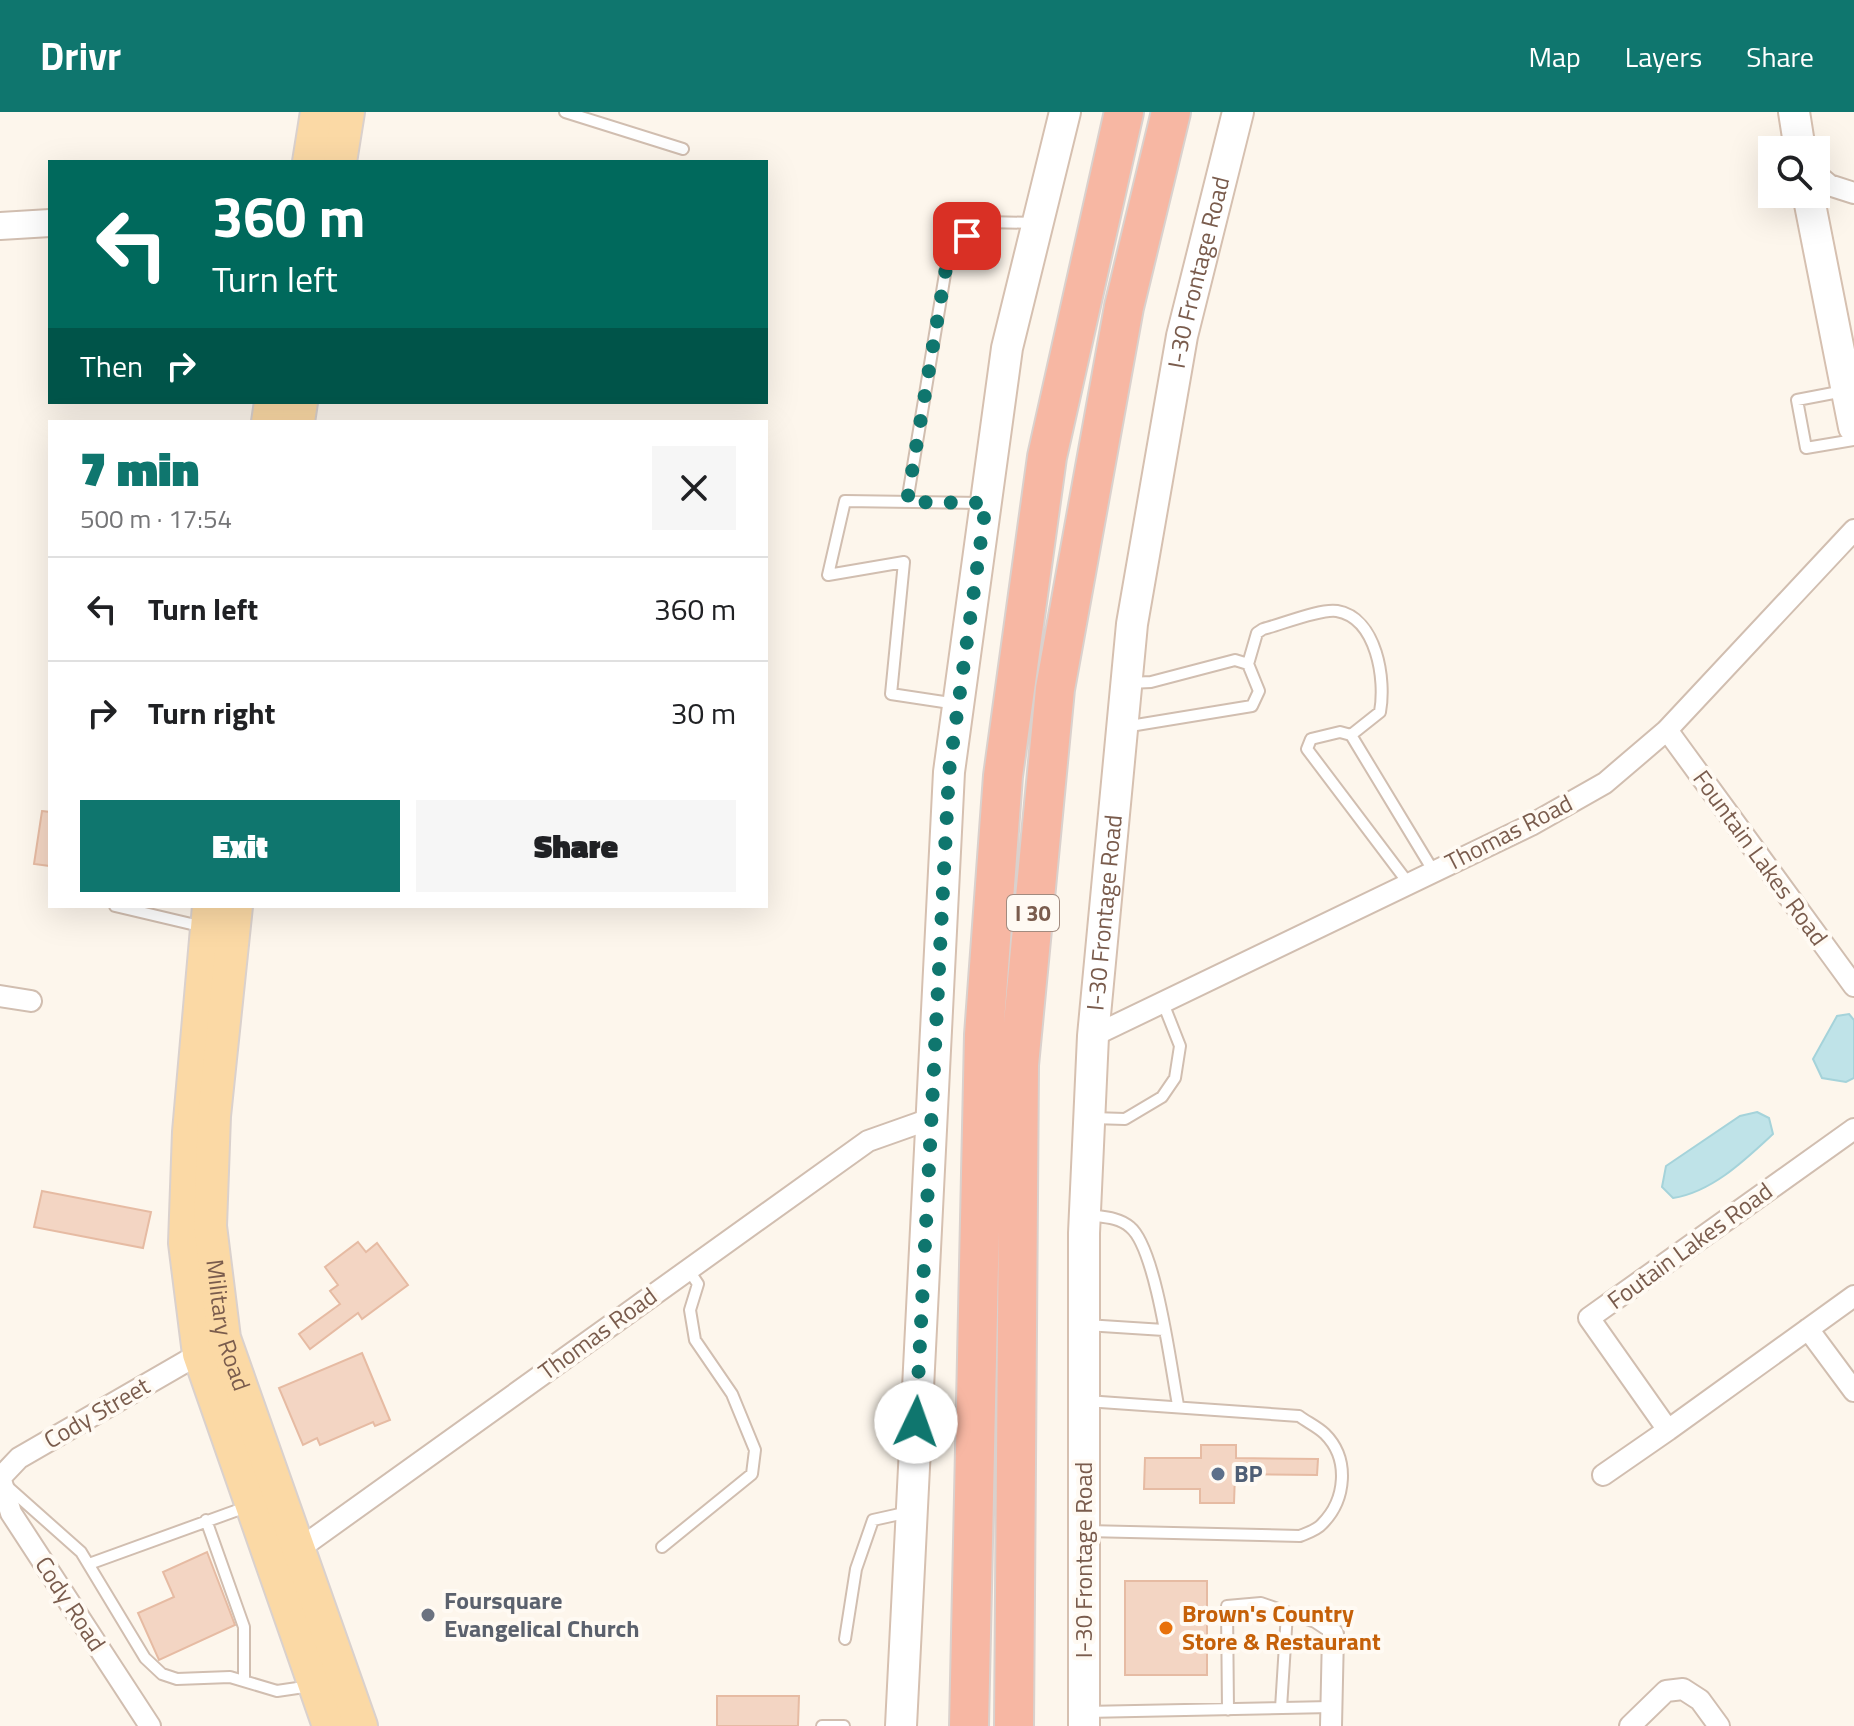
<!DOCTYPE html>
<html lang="en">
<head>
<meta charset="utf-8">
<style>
	:root { --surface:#fff; --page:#f6f6f6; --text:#202124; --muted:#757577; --line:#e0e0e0; --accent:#0f766e }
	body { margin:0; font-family:"Titillium Web",sans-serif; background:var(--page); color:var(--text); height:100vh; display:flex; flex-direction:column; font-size:30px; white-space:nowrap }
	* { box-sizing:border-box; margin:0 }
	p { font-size:26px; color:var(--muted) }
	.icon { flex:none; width:44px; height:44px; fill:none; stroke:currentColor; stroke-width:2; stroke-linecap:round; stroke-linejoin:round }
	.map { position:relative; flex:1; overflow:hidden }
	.details { position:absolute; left:48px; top:308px; width:720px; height:488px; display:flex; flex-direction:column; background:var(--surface); border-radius:0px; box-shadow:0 8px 32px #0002 }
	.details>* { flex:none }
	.top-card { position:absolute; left:48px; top:48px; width:720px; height:244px; border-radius:0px; box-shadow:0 8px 32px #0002; background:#00695c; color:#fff; overflow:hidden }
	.fabs { position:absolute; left:1758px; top:24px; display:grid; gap:16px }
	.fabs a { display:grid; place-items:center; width:72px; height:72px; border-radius:0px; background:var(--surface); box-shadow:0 8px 32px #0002; font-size:40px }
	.pin { position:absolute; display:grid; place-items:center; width:68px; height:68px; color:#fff; margin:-34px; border-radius:16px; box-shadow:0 4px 12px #0006 }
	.me { position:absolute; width:88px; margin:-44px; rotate:3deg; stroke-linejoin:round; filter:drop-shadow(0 0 6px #0008) }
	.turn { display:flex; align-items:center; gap:28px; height:168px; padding:0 32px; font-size:36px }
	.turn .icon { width:104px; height:104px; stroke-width:2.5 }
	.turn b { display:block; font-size:56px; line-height:68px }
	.then { display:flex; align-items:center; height:76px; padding:0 32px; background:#0003; gap:16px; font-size:30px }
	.round { display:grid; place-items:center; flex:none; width:84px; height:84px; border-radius:0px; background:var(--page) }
	.headline { display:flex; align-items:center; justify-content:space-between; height:136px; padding:0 32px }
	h1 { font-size:48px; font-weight:800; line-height:60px; color:var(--accent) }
	.primary-button { display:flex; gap:16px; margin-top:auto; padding:16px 32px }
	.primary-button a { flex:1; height:92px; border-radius:0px; background:var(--accent); color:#fff; font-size:32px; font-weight:800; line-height:92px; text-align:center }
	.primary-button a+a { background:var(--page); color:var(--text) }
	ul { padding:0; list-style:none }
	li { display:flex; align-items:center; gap:24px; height:104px; padding:0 32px; border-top:2px solid var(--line) }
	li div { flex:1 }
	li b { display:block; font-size:30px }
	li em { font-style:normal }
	header { display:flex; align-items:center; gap:48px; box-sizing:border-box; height:112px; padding:0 40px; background:var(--accent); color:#fff }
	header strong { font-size:38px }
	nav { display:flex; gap:44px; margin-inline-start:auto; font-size:28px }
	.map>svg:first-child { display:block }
</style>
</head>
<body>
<header>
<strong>Drivr</strong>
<nav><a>Map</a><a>Layers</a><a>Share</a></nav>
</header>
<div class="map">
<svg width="1854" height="1614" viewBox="0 0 1854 1614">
	<rect width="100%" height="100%" fill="#fdf6ec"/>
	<path fill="#bfe3e8" stroke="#a5d3da" stroke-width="2" d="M1849,902L1854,908V966L1846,970L1822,966L1813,947L1837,904Z
		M1757,1000L1769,1006L1773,1022C1745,1048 1712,1080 1673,1086L1662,1075L1666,1054L1740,1004Z"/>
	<path fill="#f3d5c3" stroke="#e6bba3" stroke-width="2" d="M42,699L50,700V754L34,752Z
		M42,1079L151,1100L143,1136L34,1115Z
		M358,1130L366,1140L377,1131L408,1173L362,1207L358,1201L310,1237L299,1222L340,1192L330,1179L338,1173L325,1155Z
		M362,1241L390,1308L375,1314L373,1310L320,1333L317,1326L303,1333L279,1276Z
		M1201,1333H1236V1346L1318,1347L1317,1363L1235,1362L1234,1391H1200V1377H1144L1145,1346H1201Z
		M207,1440L235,1513L159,1548L138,1501L174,1485L163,1460Z
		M1125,1469H1207V1563H1125Z
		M717,1584H799L798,1614H717Z"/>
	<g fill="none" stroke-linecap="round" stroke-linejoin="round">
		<g stroke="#d1beb0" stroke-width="14">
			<path id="service" d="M565,0L683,37
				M1844,279L1797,288L1806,336L1854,328
				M907,390L949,138L985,110L1035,111
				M1248,552L1257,521L1263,517C1280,513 1321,496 1337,499C1377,506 1386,568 1380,600L1351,623
				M957,592L891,582L904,450L828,463L845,389L981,391
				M1124,615L1252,594L1259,579L1248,552L1235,548L1151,570L1129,571
				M1409,772L1307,637L1311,627L1340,620L1351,623L1434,760
				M115,794L204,815
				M1092,1006L1125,1007L1162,985L1175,966L1180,934L1163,891
				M1089,1103C1102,1105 1119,1105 1130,1115C1156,1136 1171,1256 1178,1293
				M1086,1213L1164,1218
				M9,1376L81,1440L145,1546L162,1562L177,1567L230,1565L277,1579L311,1574
				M206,1408L244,1515V1568
				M1086,1419L1300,1424C1307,1421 1317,1418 1322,1412C1346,1388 1350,1347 1325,1322C1318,1315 1307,1310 1299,1304L1086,1289
				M662,1435L752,1362L755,1338L732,1282L695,1228L690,1198L698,1172L688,1157
				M89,1452L249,1394
				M845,1527L856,1457L873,1408L909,1400
				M1281,1596L1287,1501
				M1228,1598L1227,1494L1261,1491L1315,1510L1333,1522
				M1085,1600L1331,1595
				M822,1614H844"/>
		</g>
		<g stroke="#d1beb0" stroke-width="24">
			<path id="minor" d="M1816,62L1829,73L1854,81
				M1667,618L1854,874
				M0,884L31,889
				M1093,924L1531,713L1605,671L1667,618L1854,418
				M1854,1017L1589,1206L1668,1318L1854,1184
				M1808,1217L1854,1279
				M1603,1363L1668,1318
				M0,1365L11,1401L150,1614
				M0,1366L19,1346L199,1242
				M292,1442L868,1029L933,1006
				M1331,1614L1333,1522
				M1630,1614L1666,1579L1683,1577L1700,1588L1719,1614"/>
		</g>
		<g stroke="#d1beb0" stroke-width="30">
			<path id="tertiary" d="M0,114L50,111"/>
		</g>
		<g stroke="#d6c0b0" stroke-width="34">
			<g id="secondary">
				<path d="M1794,0L1800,38"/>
				<path d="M1808,82L1854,315"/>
				<path d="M901,1614L949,660L1007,236L1065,0"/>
				<path id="s1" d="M1084,1614V1121L1093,924L1132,512L1182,224L1238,0"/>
			</g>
		</g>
		<g stroke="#dad1cd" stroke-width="36">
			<g id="primary">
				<path d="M309,50L317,0"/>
				<path d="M340,50L348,0"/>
				<path d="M268,310L271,290"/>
				<path d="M298,310L301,290"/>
				<path d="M209,794L189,1020L185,1131L199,1242L329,1614"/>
				<path id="s2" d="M236,794L214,1004L210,1114L224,1226L361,1614"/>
			</g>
		</g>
		<g stroke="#dad1cd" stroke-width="42">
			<path id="motorway" d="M969,1614L984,923L1003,664L1047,345L1124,0
				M1014,1614L1019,953L1055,577L1124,195L1171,0"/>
		</g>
		<use href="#service" stroke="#fff" stroke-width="10"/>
		<use href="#minor" stroke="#fff" stroke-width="20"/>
		<use href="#tertiary" stroke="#fff" stroke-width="26"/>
		<use href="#secondary" stroke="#fff" stroke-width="30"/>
		<use href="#primary" stroke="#fbd9a5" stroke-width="32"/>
		<use href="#motorway" stroke="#f7b7a3" stroke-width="38"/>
	</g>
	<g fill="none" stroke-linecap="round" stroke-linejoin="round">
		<path stroke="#0f766e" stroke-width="14" stroke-dasharray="0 25.2" d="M916,1310L949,660L986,391L907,390L949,138L967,124"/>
	</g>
	<circle fill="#5c6f8a" stroke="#fffaf3" stroke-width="3" cx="1218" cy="1362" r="8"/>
	<circle fill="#6b7280" stroke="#fffaf3" stroke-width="3" cx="428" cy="1503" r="8"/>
	<circle fill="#e8710a" stroke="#fffaf3" stroke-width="3" cx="1166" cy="1516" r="8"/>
	<g text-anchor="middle" stroke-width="8" stroke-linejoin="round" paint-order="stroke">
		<rect fill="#fffaf3" stroke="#a28b7f" stroke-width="2" x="1007" y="783" width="52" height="36" rx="6"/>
		<g font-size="22" font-weight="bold" fill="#7a5c4d">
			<text x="1033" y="809">I 30</text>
		</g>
		<g font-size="24" fill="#7a5c4d" stroke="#fffaf3">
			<text dy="8" stroke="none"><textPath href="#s1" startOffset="1462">I-30 Frontage Road</textPath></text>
			<text transform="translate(1509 721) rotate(-27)" y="8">Thomas Road</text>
			<text transform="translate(1760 746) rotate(54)" y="8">Fountain Lakes Road</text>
			<text dy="8" stroke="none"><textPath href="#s1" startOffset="814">I-30 Frontage Road</textPath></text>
			<text transform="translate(1690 1134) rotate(-36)" y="8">Foutain Lakes Road</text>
			<text dy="8" stroke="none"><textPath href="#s2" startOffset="422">Military Road</textPath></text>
			<text transform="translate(598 1222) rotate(-36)" y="8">Thomas Road</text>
			<text transform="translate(97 1301) rotate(-30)" y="8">Cody Street</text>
			<text transform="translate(1084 1448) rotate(-90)" y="8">I-30 Frontage Road</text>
			<text transform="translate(70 1492) rotate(57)" y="8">Cody Road</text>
		</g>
		<g font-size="24" font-weight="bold" fill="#4e5e75" stroke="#fffaf3" text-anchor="start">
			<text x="1234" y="1370">BP</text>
		</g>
		<g font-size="24" font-weight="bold" fill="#5b616d" stroke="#fffaf3" text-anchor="start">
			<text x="444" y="1497">Foursquare<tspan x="444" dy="28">Evangelical Church</tspan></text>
		</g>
		<g font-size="24" font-weight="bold" fill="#c56008" stroke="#fffaf3" text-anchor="start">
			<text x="1182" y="1510">Brown's Country<tspan x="1182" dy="28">Store &amp; Restaurant</tspan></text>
		</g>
	</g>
</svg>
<div class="fabs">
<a><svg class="icon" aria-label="search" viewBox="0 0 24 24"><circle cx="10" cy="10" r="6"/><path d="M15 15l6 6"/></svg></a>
</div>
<div class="pin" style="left:967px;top:124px;background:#d93025"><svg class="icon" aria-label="arrive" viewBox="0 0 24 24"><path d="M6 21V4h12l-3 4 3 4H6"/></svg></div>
<svg class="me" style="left:916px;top:1310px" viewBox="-20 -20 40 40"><circle r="19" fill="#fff"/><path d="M0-13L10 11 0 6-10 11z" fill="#0f766e"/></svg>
<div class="top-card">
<div class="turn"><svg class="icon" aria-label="left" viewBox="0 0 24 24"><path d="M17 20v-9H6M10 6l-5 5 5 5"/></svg><div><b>360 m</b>Turn left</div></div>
<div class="then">Then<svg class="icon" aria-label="right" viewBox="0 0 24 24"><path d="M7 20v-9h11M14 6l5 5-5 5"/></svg></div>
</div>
<section class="details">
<div class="headline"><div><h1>7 min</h1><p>500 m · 17:54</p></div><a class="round"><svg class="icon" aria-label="close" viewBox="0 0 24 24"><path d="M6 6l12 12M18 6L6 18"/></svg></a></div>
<ul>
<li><svg class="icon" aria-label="left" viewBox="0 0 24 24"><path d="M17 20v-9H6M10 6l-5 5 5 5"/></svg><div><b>Turn left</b></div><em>360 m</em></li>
<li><svg class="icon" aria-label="right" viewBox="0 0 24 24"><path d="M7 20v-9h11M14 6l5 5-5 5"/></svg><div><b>Turn right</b></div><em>30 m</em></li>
</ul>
<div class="primary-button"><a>Exit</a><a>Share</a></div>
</section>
</div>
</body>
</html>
